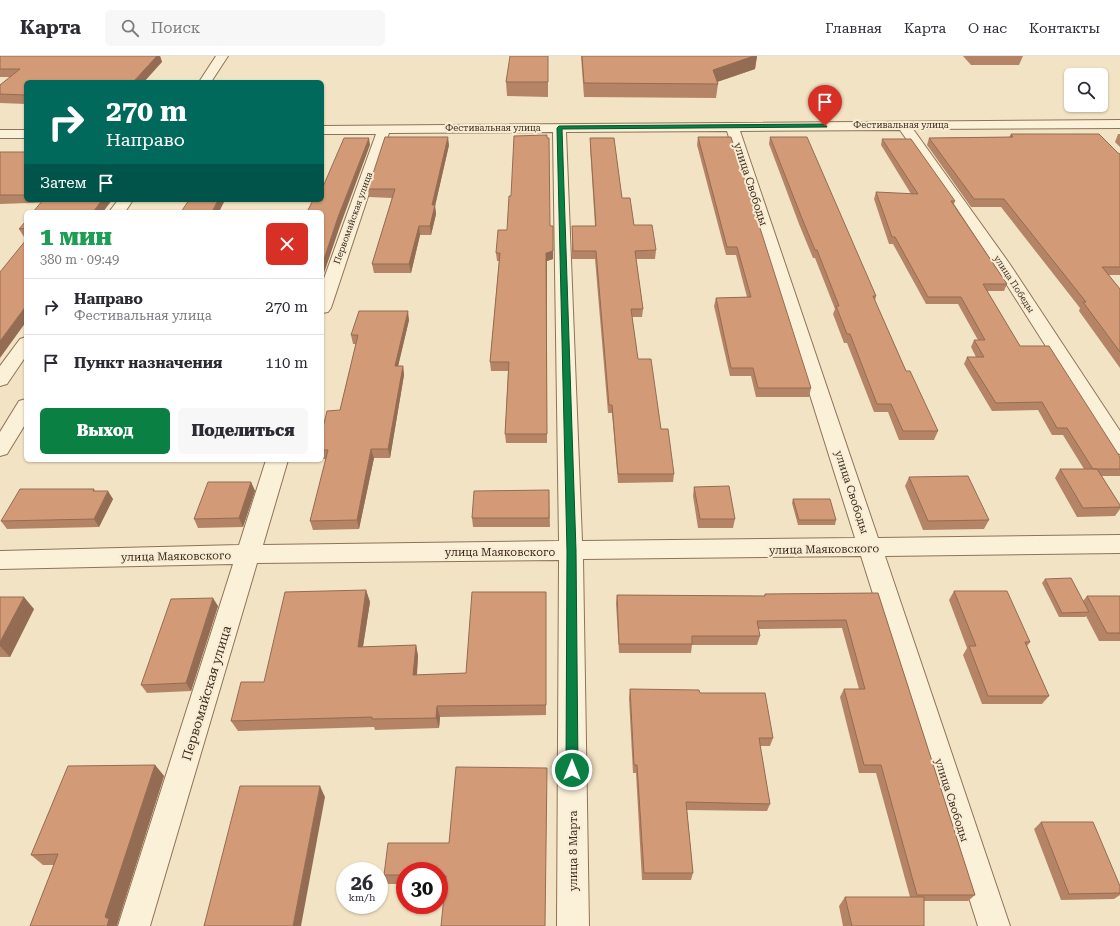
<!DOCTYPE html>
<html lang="ru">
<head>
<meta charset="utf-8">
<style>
	:root { --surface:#fff; --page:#f7f7f7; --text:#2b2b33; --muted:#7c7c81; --line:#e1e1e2; --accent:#0b8043 }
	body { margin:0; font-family:"Roboto Serif",serif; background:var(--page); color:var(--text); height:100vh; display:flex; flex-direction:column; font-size:15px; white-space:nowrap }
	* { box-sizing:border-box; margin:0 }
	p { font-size:13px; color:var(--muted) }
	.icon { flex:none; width:22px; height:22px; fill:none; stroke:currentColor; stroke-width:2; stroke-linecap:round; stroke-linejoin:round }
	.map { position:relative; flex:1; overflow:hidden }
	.details { position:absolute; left:24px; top:154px; width:300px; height:252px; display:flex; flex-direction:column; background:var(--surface); border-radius:6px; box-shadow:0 1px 3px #0004 }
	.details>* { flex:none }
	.top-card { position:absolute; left:24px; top:24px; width:300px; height:122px; border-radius:6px; box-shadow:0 1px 3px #0004; background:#00695c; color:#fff; overflow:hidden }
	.tools { position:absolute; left:1064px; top:12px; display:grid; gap:8px }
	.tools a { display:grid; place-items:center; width:44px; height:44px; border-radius:6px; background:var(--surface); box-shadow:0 1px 3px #0004; font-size:20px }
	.speed { position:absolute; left:336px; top:806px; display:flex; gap:8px; font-size:20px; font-weight:700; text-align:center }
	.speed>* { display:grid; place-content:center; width:52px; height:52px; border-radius:50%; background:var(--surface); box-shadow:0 1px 3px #0004; line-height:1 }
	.speed small { font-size:10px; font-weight:400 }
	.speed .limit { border:6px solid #d22; background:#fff; color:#111 }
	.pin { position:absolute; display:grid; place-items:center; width:34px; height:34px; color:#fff; margin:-41px -17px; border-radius:50% 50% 50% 0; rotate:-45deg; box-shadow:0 0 4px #0007 }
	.pin .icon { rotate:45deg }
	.me { position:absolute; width:44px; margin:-22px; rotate:0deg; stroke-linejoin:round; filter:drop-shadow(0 0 3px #0008) }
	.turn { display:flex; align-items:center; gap:14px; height:84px; padding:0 16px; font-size:18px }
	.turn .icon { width:52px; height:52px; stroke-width:2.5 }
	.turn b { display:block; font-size:28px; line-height:34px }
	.then { display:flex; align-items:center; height:38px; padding:0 16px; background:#0003; gap:8px; font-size:15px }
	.round { display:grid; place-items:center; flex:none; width:42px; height:42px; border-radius:6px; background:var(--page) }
	.summary { display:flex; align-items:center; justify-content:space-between; height:68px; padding:0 16px }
	h1 { font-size:24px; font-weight:800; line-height:30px; color:#1e9e55 }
	.primary-button { display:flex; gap:8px; margin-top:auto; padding:8px 16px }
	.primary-button a { flex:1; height:46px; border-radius:6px; background:var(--accent); color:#fff; font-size:16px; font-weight:800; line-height:46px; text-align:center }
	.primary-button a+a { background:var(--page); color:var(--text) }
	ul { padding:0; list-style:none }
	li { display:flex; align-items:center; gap:12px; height:56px; padding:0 16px; border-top:1px solid var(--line) }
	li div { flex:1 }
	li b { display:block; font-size:15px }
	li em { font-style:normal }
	header { display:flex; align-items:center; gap:24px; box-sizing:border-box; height:56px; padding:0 20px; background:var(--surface); border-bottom:1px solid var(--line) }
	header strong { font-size:19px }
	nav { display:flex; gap:22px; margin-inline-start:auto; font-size:14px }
	.search { width:280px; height:36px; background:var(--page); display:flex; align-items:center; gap:10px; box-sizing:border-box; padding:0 14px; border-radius:6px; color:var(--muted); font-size:15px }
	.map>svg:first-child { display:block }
</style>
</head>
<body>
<header>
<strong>Карта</strong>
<div class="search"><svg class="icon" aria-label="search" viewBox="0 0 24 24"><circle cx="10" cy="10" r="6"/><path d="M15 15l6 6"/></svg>Поиск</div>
<nav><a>Главная</a><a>Карта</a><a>О нас</a><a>Контакты</a></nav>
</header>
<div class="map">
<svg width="1120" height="870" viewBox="0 0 1120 870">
	<rect width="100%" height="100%" fill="#f2e3c4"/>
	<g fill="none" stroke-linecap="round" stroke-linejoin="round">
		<g stroke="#8e7358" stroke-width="2">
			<path id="street" d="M216,0H228L211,26H199Z
				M1120,64V72L913,73L1009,207L1120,375V398L1113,396L993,207L900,74L740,75L878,482L1120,479V497L885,500L1010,870H978L861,500L583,503L589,870H557L559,504L257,507L150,870H118L233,508L0,513V495L239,489L266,404H288L263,489L559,485L553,76L389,77L331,252L328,256L322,257V228L376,78H322V70ZM727,75L855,482L582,485L566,76Z
				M0,74H26V82H0Z
				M118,144H133L125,156H109Z
				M26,281V300L7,328L0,330V310L20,283Z
				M26,343V367L7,398L0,400V376L19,345Z"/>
		</g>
		<use href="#street" fill="#fbf0d8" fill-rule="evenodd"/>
	</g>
	<path fill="#b58466" d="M0,0H160L162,6L26,26V48L0,47V29L10,21H0Z
		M548,0V41L507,40L506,26Z
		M581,0H757L755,13L717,26L718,28L716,42L584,41Z
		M963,0H1083H1023L1019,9H971Z
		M1011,78L1120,98V219H1109L1120,233V312L1079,255L1080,252L1001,151H971L927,89L929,82L1009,81Z
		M1118,78H1120V91L1115,86Z
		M698,81L811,332L809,341H756L751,320H730L714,250L716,242L747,241L736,199H726L697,89Z
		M770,81L876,240L875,245L906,315L938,375L934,384H899L888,356H874L847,287H844L833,258L835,253L815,202H813L799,168L769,88Z
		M590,82L622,142L634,169L656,194L655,203H636L643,253L642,261H632L638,303L661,373L674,418L673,426L618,427L612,357H608L595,203H572V170H595L590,90Z
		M882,83L955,145L954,148L1007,228L1004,235H987L1020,290L1120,401V420H1102L1120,449V453L1115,460L1077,461L1055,422L1060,413H1084L1063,379H1052L1038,354L992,355L964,308L967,301H976L971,291L974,284H978L958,248H926L893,188H889L874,143L876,136L911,138L881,89Z
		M449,89L435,150L436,158L431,179H420L411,217H374L372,208L392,142L369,141L368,133Z
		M0,96H26V144H112L0,148Z
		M26,165V181H24L19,173Z
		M507,174L553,203L547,205V387H506L505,378L508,315H491L490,306L499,205H497L496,197Z
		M409,264L398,310H403L404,319L390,402H374L359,473L313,474L310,465L326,403H322V375L340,354L356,288H353L351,279Z
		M909,421L989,464L984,473L923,474L905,430Z
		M251,426L255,435L243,471L198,472L194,463Z
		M694,431L735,463L733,472H698L693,440Z
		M94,433L95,435L113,443L99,471L7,473L1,465Z
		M549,434L550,471H473L472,462Z
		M793,443L836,464L835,469H798L792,447Z
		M1045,523L1083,545L1087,540H1120V585H1099L1086,560L1085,561H1059L1042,527Z
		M366,534L370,546L363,591L416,589L418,600L417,619L466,617L546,536V659L440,661L439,672L375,674L374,671L238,675L231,665L264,626Z
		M954,535L1030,586L1027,590L1049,640L1042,648H982L963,599L967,592L949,544Z
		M878,537L975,839L968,845H924V870H843L839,850L845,841H910L876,717H859L840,641L844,633H859L842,572L758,573L760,580L757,589H692L691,597H619L616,547L617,539L764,540L765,538Z
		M0,541L34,553L10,601H0Z
		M218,550L191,635L147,637L141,629Z
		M630,633L700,637L773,682L770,690H760L770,748L767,755L687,754L693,817L691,824H642L636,717H633L629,642Z
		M155,709L164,720L117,869L30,870L54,809H43L31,799Z
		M548,722L445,829H439V815H405V828H388L384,819L449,787Z
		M1041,766L1120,830V839L1114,843L1061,844L1034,773Z"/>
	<path fill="#946c53" d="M157,0H160L162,6L144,26H133Z
		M754,0H757L755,13L711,28L713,14Z
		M448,81L449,89L435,150L436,158L431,179L430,170L432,149Z
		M369,82L370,89L340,170L322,223V209L338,161Z
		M102,144H112L103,156H93Z
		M218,144H225L219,156H212Z
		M419,170L420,179L411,217L409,208Z
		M553,195V203L547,205V387L546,197Z
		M26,250V266L0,302V285Z
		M408,255L409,264L396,319L395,310Z
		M403,310L404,319L390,402L388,393Z
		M371,393L374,402L359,473L357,464Z
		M251,426L255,435L243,471L239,462Z
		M108,435L113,443L99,471L94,463Z
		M366,534L370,546L361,602L358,591Z
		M24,541L34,553L10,601L0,590V586Z
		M213,542L218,550L191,635L186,627Z
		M416,589L418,600L416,630L413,619Z
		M437,650L440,661L439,672L436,662Z
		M155,709L164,720L117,869L118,870H107L105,861Z
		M320,730L325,741L301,870H293Z"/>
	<path fill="#d39a77" stroke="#946c53" d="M0,0H157L133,26H26V39L0,38V29L20,13H0Z
		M510,0H548V26H506Z
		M582,0H754L713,14L718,28L584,27Z
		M1011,78H1099L1118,97L1120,98V211H1102L1120,233V296L1083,246H1086L1004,143H974L929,82L1013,81Z
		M547,79V82H549L550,170H553V195L546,197L547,378H505L509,306H490L500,197H496L498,174H507L509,140H511L514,80Z
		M385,81H448L432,149H435L430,170H419L409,208H372L395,133H368Z
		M698,81H731L811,332H758L753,312H731L716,242L751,241L737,191H727Z
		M770,81H807L876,240H873L906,315H910L938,375H903L891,348H877L850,278H847L836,250H839L817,194H815L801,160Z
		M344,82H369L338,161L322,209V156H307L313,144H322V133Z
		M590,82H614L622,142H630L634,169H652L656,194L635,195L643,253H631L638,303H651L661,373H668L674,418H618L612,349H609L596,195H573L572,170H596Z
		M882,83H911L955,145H951L1007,228H983L1020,290H1049L1120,401V413H1093L1067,372H1057L1042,346L996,347L967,301H984L974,284H985L961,241H928L895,181H892L876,136L918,138Z
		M0,96H26V139H0Z
		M43,144H102L93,156H33Z
		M189,144H218L212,156H181Z
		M26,165V172L19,173Z
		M26,184V250L0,285V216Z
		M359,255H408L395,310H403L388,393H371L357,464L310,465L328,394H322V375L327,355L340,354L358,279H351Z
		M1060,413H1097L1120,449V451L1083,452Z
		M968,420L989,464L928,465L909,421Z
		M208,426H251L239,462L194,463Z
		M729,430L735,463H700L694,431Z
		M20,433H94L93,435H108L94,463L1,465Z
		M549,434V462H472L474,435Z
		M793,443H830L836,464H799Z
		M1071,522L1089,556L1062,557L1045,523Z
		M366,534L358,591L416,589L413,619L466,617L472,536H546V649L437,650L436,662L372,663V661L231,665L241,626H264L285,536Z
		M954,535H1007L1030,586H1025L1049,640H988L969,590H976Z
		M878,537L975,839H917L881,709H864L844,633H865L846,564L757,565L760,580H692V588H619L617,539L765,540V538Z
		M1087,540H1120V577H1107Z
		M0,541H24L0,586Z
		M213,542L186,627L141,629L171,543Z
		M630,633L699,634L700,637H765L773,682H759L770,748L686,746L693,817H644L637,709H634Z
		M155,709L105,861L109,863L107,870H30L58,798L31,799L68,710Z
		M456,711L547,712L545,870H441L446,820H439V815H405V819H384L388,787H449Z
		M240,730H320L293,870H204Z
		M1041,766H1093L1120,830V837L1069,838Z
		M845,841H924V870H852Z"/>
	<path fill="#0b8043" stroke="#07532c" d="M825,68L827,71L562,73L576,495L578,714L577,718L572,720L568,718L566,714L567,495L557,72L559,70Z"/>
	<g text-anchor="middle" stroke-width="4" stroke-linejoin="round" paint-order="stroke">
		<g font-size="9" fill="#3d2c1e" stroke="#f8edd4">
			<text x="901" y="72">Фестивальная улица</text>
			<text x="493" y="75">Фестивальная улица</text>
			<text transform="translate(353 162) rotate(-70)" y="3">Первомайская улица</text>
			<text transform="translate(1014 228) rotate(57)" y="3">улица Победы</text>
		</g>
		<g font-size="11" fill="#3d2c1e" stroke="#f8edd4">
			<text transform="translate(751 128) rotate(72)" y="4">улица Свободы</text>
			<text transform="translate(852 436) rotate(72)" y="4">улица Свободы</text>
			<text transform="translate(824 493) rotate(-1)" y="4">улица Маяковского</text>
			<text x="500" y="500">улица Маяковского</text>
			<text transform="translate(176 500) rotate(-1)" y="4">улица Маяковского</text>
			<text transform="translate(952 744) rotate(72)" y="4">улица Свободы</text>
			<text transform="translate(573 795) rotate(-90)" y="4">улица 8 Марта</text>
		</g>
		<g font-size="13" fill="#3d2c1e" stroke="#f8edd4">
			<text transform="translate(206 637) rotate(-73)" y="5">Первомайская улица</text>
		</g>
	</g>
</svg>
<div class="tools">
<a><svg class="icon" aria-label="search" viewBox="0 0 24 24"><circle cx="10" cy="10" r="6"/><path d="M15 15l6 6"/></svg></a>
</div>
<div class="speed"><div>26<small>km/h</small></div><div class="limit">30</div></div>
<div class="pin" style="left:825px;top:70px;background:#d93025"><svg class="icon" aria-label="arrive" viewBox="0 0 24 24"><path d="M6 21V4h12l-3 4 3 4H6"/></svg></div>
<svg class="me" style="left:572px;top:714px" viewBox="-20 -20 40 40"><circle r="17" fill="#0b8043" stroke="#fff" stroke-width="3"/><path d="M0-11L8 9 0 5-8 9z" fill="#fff"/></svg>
<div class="top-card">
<div class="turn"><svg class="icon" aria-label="right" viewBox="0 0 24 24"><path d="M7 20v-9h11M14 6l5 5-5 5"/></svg><div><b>270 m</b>Направо</div></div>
<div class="then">Затем<svg class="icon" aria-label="arrive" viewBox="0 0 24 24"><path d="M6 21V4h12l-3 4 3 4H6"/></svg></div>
</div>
<section class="details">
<div class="summary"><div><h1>1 мин</h1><p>380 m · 09:49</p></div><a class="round" style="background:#d93025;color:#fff"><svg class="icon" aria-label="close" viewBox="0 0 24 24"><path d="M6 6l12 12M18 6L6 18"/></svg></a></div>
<ul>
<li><svg class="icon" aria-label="right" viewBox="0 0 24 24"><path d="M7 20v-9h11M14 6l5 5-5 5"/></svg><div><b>Направо</b><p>Фестивальная улица</p></div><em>270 m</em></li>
<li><svg class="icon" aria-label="arrive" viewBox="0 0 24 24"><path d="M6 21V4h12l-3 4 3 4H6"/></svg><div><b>Пункт назначения</b></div><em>110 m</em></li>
</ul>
<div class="primary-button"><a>Выход</a><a>Поделиться</a></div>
</section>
</div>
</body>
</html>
